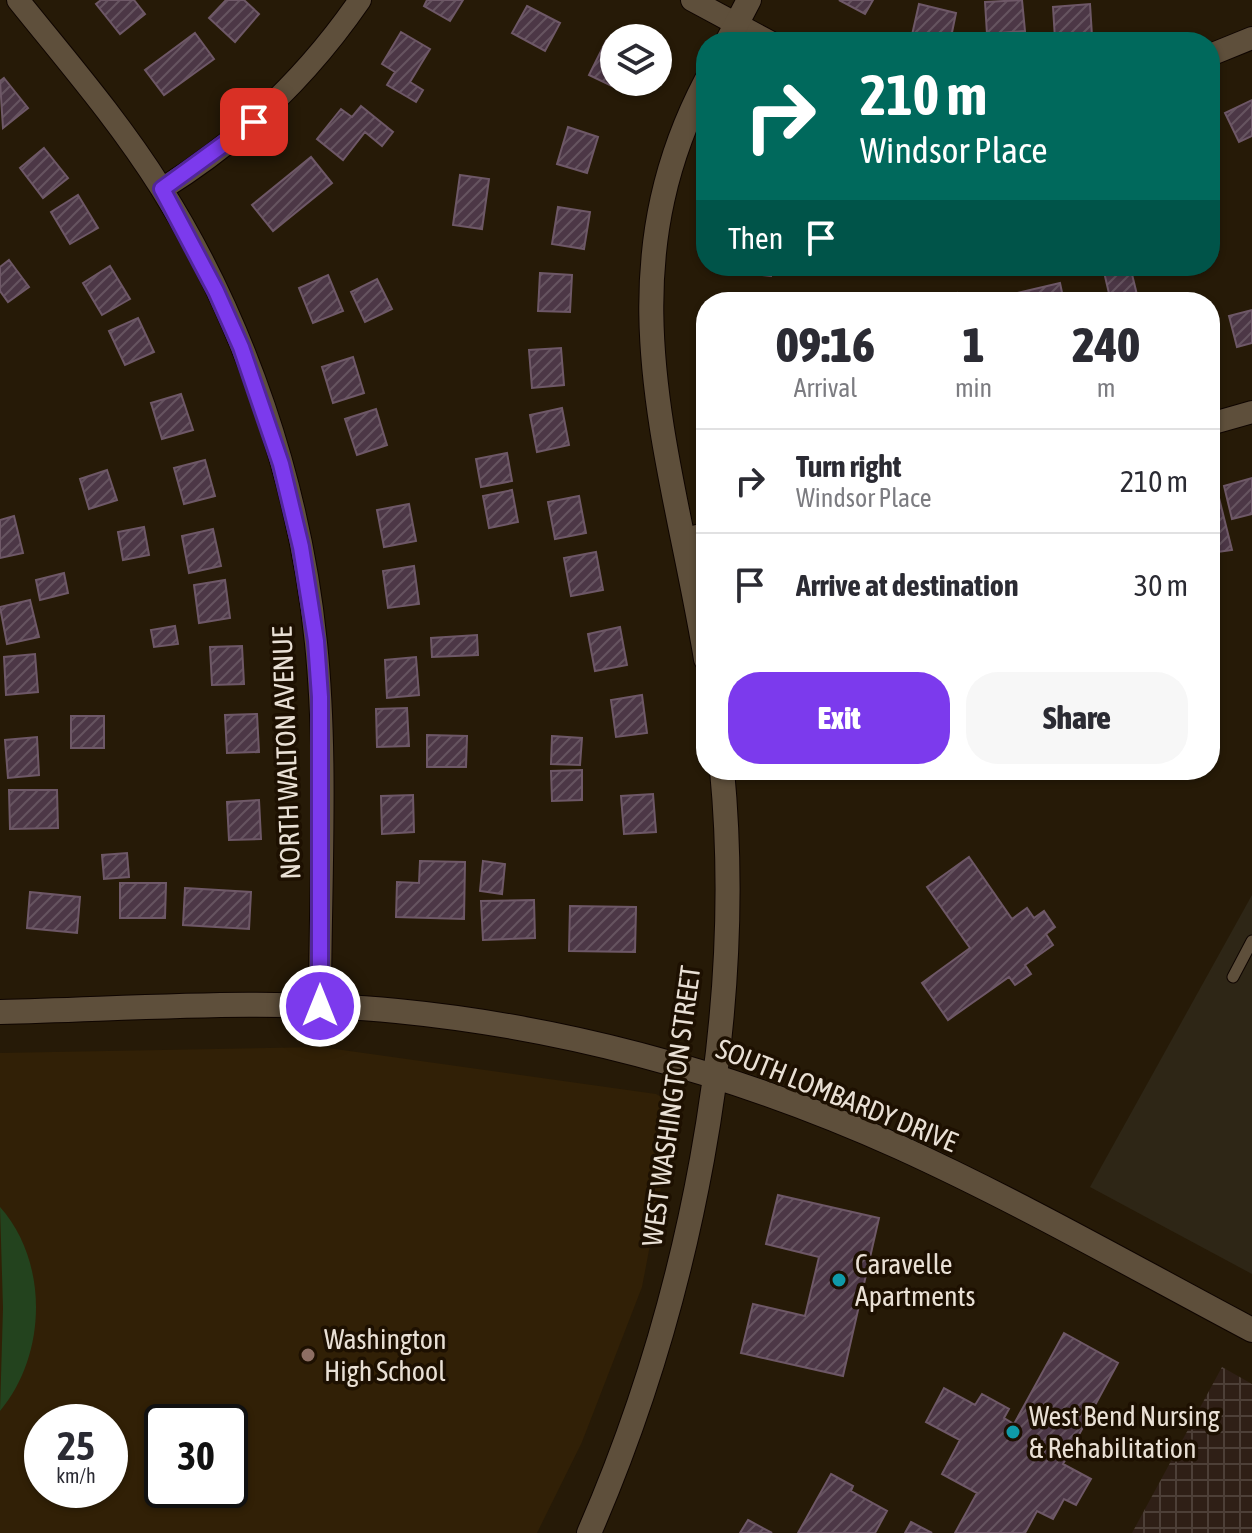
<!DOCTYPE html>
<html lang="en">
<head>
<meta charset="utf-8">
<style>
	:root { --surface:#fff; --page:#f7f7f7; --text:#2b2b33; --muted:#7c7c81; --line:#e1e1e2; --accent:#7c3aed }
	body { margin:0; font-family:"Asap Condensed",sans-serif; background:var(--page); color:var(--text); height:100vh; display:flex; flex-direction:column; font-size:30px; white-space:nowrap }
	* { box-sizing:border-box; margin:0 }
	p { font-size:26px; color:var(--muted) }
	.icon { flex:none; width:44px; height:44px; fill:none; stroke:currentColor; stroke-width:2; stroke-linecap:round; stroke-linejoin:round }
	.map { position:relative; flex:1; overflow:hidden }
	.panel { position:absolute; left:696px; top:292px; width:524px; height:488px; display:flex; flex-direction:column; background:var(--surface); border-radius:32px; box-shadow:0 2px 6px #0004 }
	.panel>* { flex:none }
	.banner { position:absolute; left:696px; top:32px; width:524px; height:244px; border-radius:32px; box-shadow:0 2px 6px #0004; background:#00695c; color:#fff; overflow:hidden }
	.buttons { position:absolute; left:600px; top:24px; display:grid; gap:16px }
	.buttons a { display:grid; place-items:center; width:72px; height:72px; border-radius:50%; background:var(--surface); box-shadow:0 2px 6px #0004; font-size:40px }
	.speed { position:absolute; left:24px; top:1404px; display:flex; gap:16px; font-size:40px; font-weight:700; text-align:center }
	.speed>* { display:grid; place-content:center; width:104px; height:104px; border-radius:50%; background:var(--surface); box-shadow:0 2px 6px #0004; line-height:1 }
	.speed small { font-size:20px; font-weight:400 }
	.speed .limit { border:4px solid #111; border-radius:12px; background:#fff; color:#111 }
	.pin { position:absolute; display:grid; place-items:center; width:68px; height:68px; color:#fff; margin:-34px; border-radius:16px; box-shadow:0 4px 12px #0006 }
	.me { position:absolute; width:88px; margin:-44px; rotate:0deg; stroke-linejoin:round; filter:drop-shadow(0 0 6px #0008) }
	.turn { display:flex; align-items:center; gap:28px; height:168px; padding:0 32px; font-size:36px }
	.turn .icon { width:104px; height:104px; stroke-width:2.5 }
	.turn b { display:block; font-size:56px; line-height:68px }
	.then { display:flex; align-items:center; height:76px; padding:0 32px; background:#0003; gap:16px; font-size:30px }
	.eta { display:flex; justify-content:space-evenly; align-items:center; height:136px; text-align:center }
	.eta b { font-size:48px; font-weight:800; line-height:56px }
	.button { display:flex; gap:16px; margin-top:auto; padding:16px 32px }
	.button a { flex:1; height:92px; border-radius:32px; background:var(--accent); color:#fff; font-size:32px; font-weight:800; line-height:92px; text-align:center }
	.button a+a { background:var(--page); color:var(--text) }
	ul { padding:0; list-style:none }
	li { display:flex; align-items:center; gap:24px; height:104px; padding:0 32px; border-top:2px solid var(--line) }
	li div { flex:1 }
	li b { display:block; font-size:30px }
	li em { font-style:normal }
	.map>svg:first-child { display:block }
</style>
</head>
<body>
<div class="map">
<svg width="1252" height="1533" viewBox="0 0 1252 1533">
	<defs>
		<pattern id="industrial-grid" width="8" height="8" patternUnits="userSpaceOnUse" patternTransform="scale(2)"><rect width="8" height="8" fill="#2f1f16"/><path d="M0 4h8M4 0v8" fill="none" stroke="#4d3f37"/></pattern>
		<pattern id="building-hatch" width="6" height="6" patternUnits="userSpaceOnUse" patternTransform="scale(2)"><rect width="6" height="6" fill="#4c3746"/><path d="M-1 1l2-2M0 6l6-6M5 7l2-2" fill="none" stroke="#665460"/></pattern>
	</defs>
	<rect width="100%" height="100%" fill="#261a07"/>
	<path fill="#2e2616" d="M1252,895V1274L1090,1187Z"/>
	<path fill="url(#industrial-grid)" d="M1222,1367L1252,1384V1533H1132Z"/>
	<path fill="#312006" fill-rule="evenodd" d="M321,1047L656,1094L671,1102L675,1114L642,1287L582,1442L537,1533H0V1053ZM42,1422H110V1490H42ZM162,1422H230V1490H162Z"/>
	<path fill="#23431e" d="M0,1207C49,1262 47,1355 0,1411L3,1308Z"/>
	<path fill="url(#building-hatch)" stroke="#6e5867" stroke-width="2" d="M101,0H134L145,14L120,34L96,4Z
		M226,0H244L259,14L235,42L209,18Z
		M427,0H463L450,21L424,6Z
		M839,0H873L865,14Z
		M1022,0L1025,31L987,34L985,2Z
		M919,4L956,13L950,42L912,35Z
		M1090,4L1092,36L1055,39L1053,7Z
		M527,6L560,23L545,51L512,33Z
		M401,32L430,49L410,82L423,90L416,102L387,85L395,72L382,64Z
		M195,33L214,59L164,95L145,70Z
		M606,41L614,45V82H622L618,89L589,75Z
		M4,78L28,108L3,128L0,81Z
		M1252,100V136L1239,142L1225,113Z
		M361,106L393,132L382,146L365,132L343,160L317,139L341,109L352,117Z
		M568,127L598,137L587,173L557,164Z
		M44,148L68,178L43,198L20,168Z
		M311,157L332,183L273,231L252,205Z
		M460,175L489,179L482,229L453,225Z
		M78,195L98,228L70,244L51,212Z
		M558,207L590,212L584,249L552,244Z
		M9,260L29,287L8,302L0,291V267Z
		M110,266L130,299L102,315L83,283Z
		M740,266H772L771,276L739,272Z
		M1130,266L1138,299L1111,302L1104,272Z
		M540,273L572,275L570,312L538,311Z
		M328,275L343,311L313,323L299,288Z
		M377,279L392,309L365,322L351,292Z
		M1060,283L1064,302H1019L1017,293Z
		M957,293L959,302H934L933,298Z
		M1252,310V343L1237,347L1229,316Z
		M138,318L154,352L125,365L109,331Z
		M561,348L564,385L532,388L529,350Z
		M353,357L364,393L333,403L322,367Z
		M181,394L193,430L162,439L151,403Z
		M562,408L569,445L537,452L530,415Z
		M376,409L387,445L357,455L345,419Z
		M507,453L512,481L481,487L476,459Z
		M205,460L215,496L184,504L174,468Z
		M107,470L117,500L89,509L80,479Z
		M1252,478V514L1232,519L1224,486Z
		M512,490L518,522L489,528L483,496Z
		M1218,494L1232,550L1210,553V495Z
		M579,496L586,533L555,539L548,502Z
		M409,504L416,541L384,547L377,510Z
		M14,516L23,553L0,558V520Z
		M144,527L149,555L123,560L118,532Z
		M213,529L221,566L189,573L182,536Z
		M596,552L603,590L571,596L564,558Z
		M414,566L419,604L388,608L383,571Z
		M64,573L68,593L40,600L36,580Z
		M225,580L230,618L199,623L194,585Z
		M30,600L39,637L7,644L0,607Z
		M175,626L178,644L154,647L151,630Z
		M620,627L627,665L595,671L588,634Z
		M477,635L478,655L432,657L431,638Z
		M242,646L244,684L212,685L210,647Z
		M35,654L38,692L6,695L4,657Z
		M416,657L419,695L387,698L385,660Z
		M642,695L647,733L616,737L611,700Z
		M407,708L409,746L377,747L376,709Z
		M257,714L259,752L227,753L225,715Z
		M71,716H104V748H71Z
		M427,735L467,736L466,767H427Z
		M552,736L582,738L580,765L551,764Z
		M37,737L39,775L8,778L5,740Z
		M582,770V800L552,801L551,771Z
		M9,790H57L58,828L10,829Z
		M653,794L656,832L624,834L621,796Z
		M413,795L414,832L382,834L381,796Z
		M259,800L261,839L229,840L227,802Z
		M127,853L129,877L104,879L102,855Z
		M969,857L1012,919L1027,908L1034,918L1044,911L1055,927L1046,934L1053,945L1025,965L1031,974L1015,985L1009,977L948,1020L922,983L970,948L927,887Z
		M420,861L465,862L464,919L396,917L397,882L419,883Z
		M483,861L505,864L502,894L480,891Z
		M120,883H166L165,918H120Z
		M185,888L251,892L249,929L183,925Z
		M30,892L80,897L77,933L27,928Z
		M534,900L535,938L483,940L481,901Z
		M570,906L636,907L635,952L569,951Z
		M778,1195L879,1218L843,1376L741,1353L753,1304L805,1316L819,1257L766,1244Z
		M1064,1333L1118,1363L1063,1464L1091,1479L1076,1505L1064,1499L1053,1519L1037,1511L1025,1533H955L977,1493L942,1474L960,1440L926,1422L944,1388L975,1405L982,1394L1009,1409L1004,1418L1014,1424Z
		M831,1474L853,1486L851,1491L887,1511L875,1533H798Z
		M748,1520L772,1533H740Z
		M911,1522L932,1533H905Z"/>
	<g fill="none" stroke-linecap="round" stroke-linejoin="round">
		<g stroke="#0f0500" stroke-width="13">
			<path id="service" d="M1233,977L1252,941"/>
		</g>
		<g stroke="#0f0500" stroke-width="24">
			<path id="minor" d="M18,0C67,61 119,121 161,188C245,321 300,485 316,643C328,760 320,887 320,1006
				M692,0L770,42
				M1210,55L1252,38
				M162,189C241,140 307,77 360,0
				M1210,424L1252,412
				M684,539L706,534"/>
		</g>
		<g stroke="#0f0500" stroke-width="26">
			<path id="tertiary" d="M727,42L749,0
				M706,81C602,280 672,454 706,659
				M0,1012C132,1009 266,998 397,1011C570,1028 741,1076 899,1147C1020,1202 1135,1268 1252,1330
				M589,1533C689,1304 746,1020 722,770"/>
		</g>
		<use href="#service" stroke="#5e4f3b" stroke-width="11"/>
		<use href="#minor" stroke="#5e4f3b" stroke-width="22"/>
		<use href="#tertiary" stroke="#5e4f3b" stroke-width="24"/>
	</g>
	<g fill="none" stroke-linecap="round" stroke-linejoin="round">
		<g stroke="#51269a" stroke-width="20">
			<path id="route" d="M254,122L162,189L216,291L241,347L281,464L301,547L316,641L320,697V1006"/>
		</g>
		<use href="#route" stroke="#7c3aed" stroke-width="14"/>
	</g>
	<g fill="#0f9aa8" stroke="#1d1001" stroke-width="3">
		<circle cx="839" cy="1280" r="8"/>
		<circle cx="1013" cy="1432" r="8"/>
	</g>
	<circle fill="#8d6e63" stroke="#1d1001" stroke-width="3" cx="308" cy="1355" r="8"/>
	<g text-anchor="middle" stroke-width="7" stroke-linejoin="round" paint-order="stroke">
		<g font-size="28" fill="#e9e0d5" stroke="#1d1001">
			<text transform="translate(286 753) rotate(-92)" y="10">NORTH WALTON AVENUE</text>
			<text transform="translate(837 1095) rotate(22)" y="10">SOUTH LOMBARDY DRIVE</text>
			<text transform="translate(671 1106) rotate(-82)" y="10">WEST WASHINGTON STREET</text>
		</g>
		<g font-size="28" fill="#e9e0d5" stroke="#1d1001" text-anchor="start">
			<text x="855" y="1274">Caravelle<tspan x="855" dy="32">Apartments</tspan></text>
			<text x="324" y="1349">Washington<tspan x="324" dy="32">High School</tspan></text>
			<text x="1029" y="1426">West Bend Nursing<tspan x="1029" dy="32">&amp; Rehabilitation</tspan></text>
		</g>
	</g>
</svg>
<div class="buttons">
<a><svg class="icon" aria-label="layers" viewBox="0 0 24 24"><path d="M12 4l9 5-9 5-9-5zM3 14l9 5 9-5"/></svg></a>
</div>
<div class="speed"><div>25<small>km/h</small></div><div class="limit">30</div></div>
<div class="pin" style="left:254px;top:122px;background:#d93025"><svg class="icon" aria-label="arrive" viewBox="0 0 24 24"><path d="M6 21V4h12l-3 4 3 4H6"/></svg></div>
<svg class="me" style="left:320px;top:1006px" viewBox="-20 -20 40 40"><circle r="17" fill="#7c3aed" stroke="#fff" stroke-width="3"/><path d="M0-11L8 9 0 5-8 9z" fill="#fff"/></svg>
<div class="banner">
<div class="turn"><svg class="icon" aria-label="right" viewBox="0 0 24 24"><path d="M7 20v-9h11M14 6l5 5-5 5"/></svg><div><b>210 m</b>Windsor Place</div></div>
<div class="then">Then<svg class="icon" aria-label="arrive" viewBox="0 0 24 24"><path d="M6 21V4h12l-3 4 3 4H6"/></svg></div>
</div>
<section class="panel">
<div class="eta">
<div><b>09:16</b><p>Arrival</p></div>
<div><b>1</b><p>min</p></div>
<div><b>240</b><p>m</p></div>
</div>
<ul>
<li><svg class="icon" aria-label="right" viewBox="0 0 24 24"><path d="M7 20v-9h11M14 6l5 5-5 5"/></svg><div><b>Turn right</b><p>Windsor Place</p></div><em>210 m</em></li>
<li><svg class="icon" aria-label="arrive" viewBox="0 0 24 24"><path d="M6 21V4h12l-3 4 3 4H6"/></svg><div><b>Arrive at destination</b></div><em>30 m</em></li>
</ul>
<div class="button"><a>Exit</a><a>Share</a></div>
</section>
</div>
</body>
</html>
